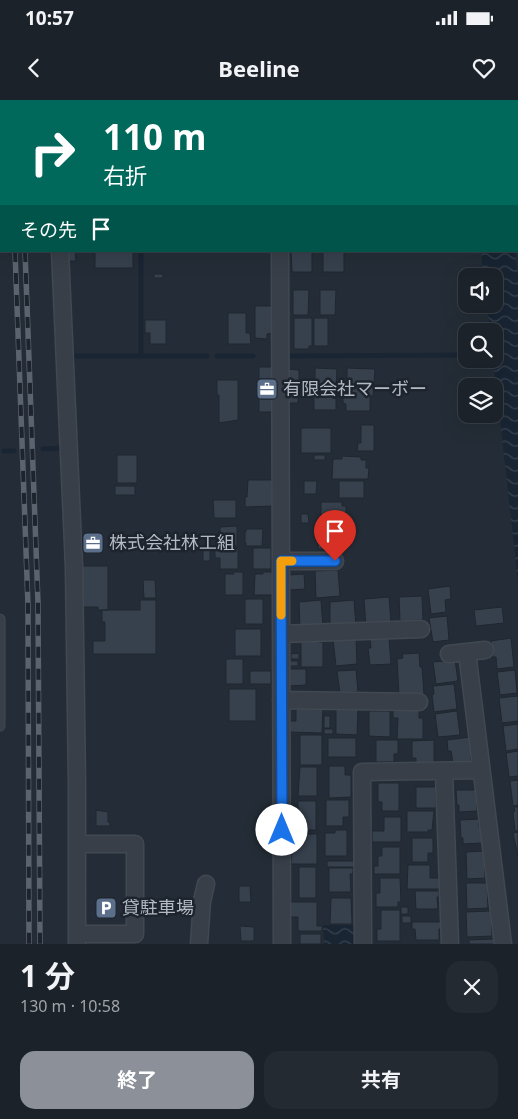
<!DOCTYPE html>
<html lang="ja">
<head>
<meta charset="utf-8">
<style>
	:root { --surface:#1b2229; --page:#242a31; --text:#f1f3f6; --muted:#a0a4a8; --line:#393f46; --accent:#8c9099 }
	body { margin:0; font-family:"Noto Sans","Noto Sans JP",sans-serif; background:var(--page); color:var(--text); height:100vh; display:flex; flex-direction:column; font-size:19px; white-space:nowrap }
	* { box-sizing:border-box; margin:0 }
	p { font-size:16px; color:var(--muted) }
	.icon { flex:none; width:28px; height:28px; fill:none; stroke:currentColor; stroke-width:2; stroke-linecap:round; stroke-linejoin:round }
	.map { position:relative; height:844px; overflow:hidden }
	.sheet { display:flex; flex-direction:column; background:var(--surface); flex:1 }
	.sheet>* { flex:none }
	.top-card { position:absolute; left:0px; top:0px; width:519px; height:152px; box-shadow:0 5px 20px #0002,0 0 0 1px var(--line); background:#00695c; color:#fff; overflow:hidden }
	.controls { position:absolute; left:458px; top:168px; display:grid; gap:10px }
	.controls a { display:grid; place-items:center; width:45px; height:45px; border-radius:10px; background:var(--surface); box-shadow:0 5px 20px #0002,0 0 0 1px var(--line); font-size:25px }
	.pin { position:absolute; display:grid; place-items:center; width:42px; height:42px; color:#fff; margin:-51px -21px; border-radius:50% 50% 50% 0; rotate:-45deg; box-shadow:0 0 5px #0007 }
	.pin .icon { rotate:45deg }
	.me { position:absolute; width:55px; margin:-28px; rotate:0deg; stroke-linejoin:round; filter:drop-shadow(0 0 4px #0008) }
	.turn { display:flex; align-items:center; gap:18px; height:105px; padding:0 20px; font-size:22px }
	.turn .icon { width:65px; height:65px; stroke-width:2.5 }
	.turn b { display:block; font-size:35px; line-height:42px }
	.then { display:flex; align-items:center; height:48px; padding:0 20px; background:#0003; gap:10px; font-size:19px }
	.round { display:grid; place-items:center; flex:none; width:52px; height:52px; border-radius:15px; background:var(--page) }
	.headline { display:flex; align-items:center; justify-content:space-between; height:85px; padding:0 20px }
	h1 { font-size:30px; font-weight:700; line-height:38px }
	.action { display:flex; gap:10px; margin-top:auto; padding:10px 20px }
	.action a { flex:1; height:58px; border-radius:15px; background:var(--accent); color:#fff; font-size:20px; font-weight:700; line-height:58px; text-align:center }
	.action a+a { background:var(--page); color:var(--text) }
	.status { display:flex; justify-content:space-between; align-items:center; height:35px; padding:0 25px; background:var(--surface); direction:ltr }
	.status svg { height:14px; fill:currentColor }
	header { display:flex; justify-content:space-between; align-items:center; height:65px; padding:0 20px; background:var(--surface); font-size:22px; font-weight:700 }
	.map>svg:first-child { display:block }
</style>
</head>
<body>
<div class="status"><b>10:57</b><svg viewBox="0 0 49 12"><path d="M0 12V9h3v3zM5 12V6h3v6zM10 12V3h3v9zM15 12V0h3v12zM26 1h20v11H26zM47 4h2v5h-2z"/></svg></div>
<header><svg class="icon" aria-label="back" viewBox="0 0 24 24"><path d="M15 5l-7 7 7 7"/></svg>Beeline<svg class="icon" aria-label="heart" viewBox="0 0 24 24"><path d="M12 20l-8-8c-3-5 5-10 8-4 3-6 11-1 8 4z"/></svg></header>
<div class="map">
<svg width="518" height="844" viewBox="0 0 518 844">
	<defs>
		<pattern id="water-waves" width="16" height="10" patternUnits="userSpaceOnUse" patternTransform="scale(1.25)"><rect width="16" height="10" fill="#192533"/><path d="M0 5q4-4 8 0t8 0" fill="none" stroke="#38434f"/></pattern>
	</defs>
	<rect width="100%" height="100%" fill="#242d37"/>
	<path fill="url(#water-waves)" d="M481,151H515L518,177V481L493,259L494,231H490L487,204H494V176H483Z
		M323,825H354V844H324Z"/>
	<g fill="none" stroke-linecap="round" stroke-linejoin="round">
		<path stroke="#192533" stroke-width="5" d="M140,0V1
			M141,151V256
			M217,256H253
			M287,256L466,255
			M72,263V256H207
			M43,349L63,348
			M4,351H14"/>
	</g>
	<path fill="#37414e" stroke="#1f262f" d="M221,0H273V1H221Z
		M306,0H339V1H306Z
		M68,151H75L76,161H69Z
		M95,151H133V168H95Z
		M291,151H312V172H292Z
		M323,151H344V172H323Z
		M154,174H163V178H154Z
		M293,190H309L308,215H293Z
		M320,190H336L335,215H320Z
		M255,206H272V233L267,234V239L255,238Z
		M228,213H246V233H250L251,244H228Z
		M294,218H312V246H309V249H294Z
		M314,218H328V246H314Z
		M145,220H166V244H150V233H145Z
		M259,267H274V312H259Z
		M315,268L337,269L336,287H315Z
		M347,268L375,269L373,296H370V311H346V304L343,303V295H347Z
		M286,269L299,270V282H286Z
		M217,280H238V320L219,323V295H217Z
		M286,290L299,291L298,303H286Z
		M314,291L336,292V310H314Z
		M361,325H374V351H357L358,343H361Z
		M301,328H331V353H301Z
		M117,355H137V383H117Z
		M314,355H325V360H314Z
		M342,356L361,357V360H366V368H369L368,379H332L333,359H342Z
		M248,380H275V406L245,407V397H247Z
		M304,381H317L316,394H304Z
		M339,381H364V398H339Z
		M115,386H135V395H115Z
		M213,400H236V418H214Z
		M321,402H342V406H346V424L323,425V420L321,421Z
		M301,414H308L309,423H301Z
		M237,426V446H221L220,441H218V432H220V427Z
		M338,428V449H318V429Z
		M246,429H263L262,446H246V443H245V432H246Z
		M89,435L99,437L96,450L86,448Z
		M215,448H238V469H220V458H215Z
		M253,448H271V469H253Z
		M203,449H210V461H203Z
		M82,466H108V510H98V507H82Z
		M338,470L340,496L316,498L315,471Z
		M233,472H243V495H225V474H234Z
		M263,472H273V495H254L255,474H263Z
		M304,474L305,489L290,490L289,475Z
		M143,480H155L156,498H144Z
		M450,486L451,499L445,500L446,512L431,514L428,489Z
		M422,496L423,520L400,521L399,497Z
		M389,497L391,522L366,527L364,499Z
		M245,499H263V524H245Z
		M140,500H156V554H93V541H105V522H102V510H140Z
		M321,500L323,526L300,528L299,502Z
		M354,500L356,526L330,528V502Z
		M502,507L504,523L476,526L474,510Z
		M447,516L449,540L433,542L429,518Z
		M235,529H261V556H235Z
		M356,538L357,564L336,566L333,540Z
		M389,538L391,564L370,565L368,548H371L370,539Z
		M511,538L514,567L497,569L496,557H493L491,541Z
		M301,539H319V542H323V567H301Z
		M299,553V559H291V554Z
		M419,553L420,567H422L424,594L399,596L397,559L403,558L402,554Z
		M226,559H243V584H226Z
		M455,560L458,581L436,584L433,562Z
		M288,561H298V566H288Z
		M288,569H306V585L288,586Z
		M356,570L358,592L340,593L337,571Z
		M515,570L517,593L500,595L497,572Z
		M250,571H271V584H250Z
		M454,584L457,609L434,612L432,595L434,594L433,586Z
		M229,589H256V621H229Z
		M518,596V621L502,623L499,598Z
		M296,605H323L322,633L288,632V621H296Z
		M336,608H358L357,635L336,634Z
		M393,609L419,610V618H423V639H397L398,618H393Z
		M369,611H390V637L369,636Z
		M457,611L460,635L438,637L435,614Z
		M324,616H330V628H324Z
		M518,624V649L506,651L503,626Z
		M324,629H333V634H324Z
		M300,635H322V665H300Z
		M470,637L471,662L453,664L451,651H448L447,640Z
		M328,638H356V657H328Z
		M376,640H398V654H394V662H376Z
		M434,640V665H416V658H412V641Z
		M518,651V676L509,677L506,653Z
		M329,666H345V675H351V697L329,698Z
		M300,667H317V696H298Z
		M518,680V705L513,706L510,681Z
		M378,683H399V711H382V702H378Z
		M416,687H436V708H416Z
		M456,690H476L477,711L459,712V705H457Z
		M326,700H349V717H343V726H326Z
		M298,701H316V730H298Z
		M514,707H518V731H515L513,712L515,711Z
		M96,710L108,712V722H110V726H96Z
		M407,711H434L432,730H428V732H407Z
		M384,717H401V742H372V731H384Z
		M479,719V727L482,726V743L463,744V738H461L460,720Z
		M335,730H347V756H325V733H335Z
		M518,732V756L513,733Z
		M293,734H317V764H291Z
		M412,738H433V753H428V762H412Z
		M382,747H400V774H374V766H378V756H382Z
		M484,751L485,778L467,779L466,752Z
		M327,761H356V767H327Z
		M408,765H430V778H440V789H407Z
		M299,767H316V798H299Z
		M329,768H353V774H350L351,792H329Z
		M380,778H400L401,802H398V807H376V793H380Z
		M466,783H487L488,808L467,809Z
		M239,786H250L251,802H239Z
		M415,791H439V797H437L438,809H416Z
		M331,798H351L352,824H330Z
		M289,802H317V826H322V831H298V817H289Z
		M401,807H408V814H401Z
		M381,810H400V841H377V829H381Z
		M491,811L492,836L467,837L466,812Z
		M402,816H411V823H402Z
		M412,822H442V829H439V840H416L415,829H412Z
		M240,826L254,827V841H241Z
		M300,834H321V844H300Z
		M494,839V844H469V840Z"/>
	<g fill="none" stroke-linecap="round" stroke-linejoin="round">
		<g stroke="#414851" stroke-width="11">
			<path id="service" d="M0,519V626"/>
		</g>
		<g stroke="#414851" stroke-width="19">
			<path id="minor" d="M51,0L52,1
				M279,0V1
				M60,151L74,467L77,686V844
				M280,151L282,844
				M281,461H335
				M281,534L421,529
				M467,552L503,844
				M449,554L485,550
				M281,600L419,602
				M444,672L450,844
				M77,834H135V744H77
				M199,844L202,801L206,784
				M363,844L362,672L481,670"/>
		</g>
		<use href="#service" stroke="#383f48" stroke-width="9"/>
		<use href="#minor" stroke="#383f48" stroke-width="16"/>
		<g stroke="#5a636e" stroke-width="5.5">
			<path id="rail" d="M6,0V1
				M15,0V1
				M15,151L28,505L29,844
				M25,151L38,503L40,844"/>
		</g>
		<use href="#rail" stroke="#1d242d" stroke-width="4" stroke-dasharray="11" stroke-linecap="butt"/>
	</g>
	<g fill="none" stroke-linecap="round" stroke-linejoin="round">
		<g stroke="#114b97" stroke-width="12">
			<path id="route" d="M282,730L281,461H335"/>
		</g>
		<use href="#route" stroke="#1a73e8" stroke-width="9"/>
		<path stroke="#f59e0b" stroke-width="9" d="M281,515V461H292"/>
	</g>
	<defs>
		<g id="office-square" transform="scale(1.125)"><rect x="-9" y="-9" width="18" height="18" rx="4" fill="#5c6f8a" stroke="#1d242d"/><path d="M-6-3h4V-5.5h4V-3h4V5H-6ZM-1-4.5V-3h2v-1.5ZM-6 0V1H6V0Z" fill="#fff"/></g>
		<g id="parking-square" transform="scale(1.125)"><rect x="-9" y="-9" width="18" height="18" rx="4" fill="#5c6f8a" stroke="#1d242d"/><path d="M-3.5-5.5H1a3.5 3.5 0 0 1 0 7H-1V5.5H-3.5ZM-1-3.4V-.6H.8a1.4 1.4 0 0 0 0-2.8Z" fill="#fff"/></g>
	</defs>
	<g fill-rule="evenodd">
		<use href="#office-square" x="267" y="289"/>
		<use href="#office-square" x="93" y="443"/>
		<use href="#parking-square" x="106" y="808"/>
	</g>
	<g text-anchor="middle" stroke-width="5" stroke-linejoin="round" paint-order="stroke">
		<g font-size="18" fill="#b3bac4" stroke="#1d242d" text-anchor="start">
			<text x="283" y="295">有限会社マーボー</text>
			<text x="109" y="449">株式会社林工組</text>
			<text x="122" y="814">貸駐車場</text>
		</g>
	</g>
</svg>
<div class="controls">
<a><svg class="icon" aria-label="sound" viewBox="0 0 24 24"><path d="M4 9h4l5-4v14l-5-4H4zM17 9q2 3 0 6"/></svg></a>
<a><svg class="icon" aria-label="search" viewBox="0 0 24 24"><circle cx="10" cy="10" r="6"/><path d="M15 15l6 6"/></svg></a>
<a><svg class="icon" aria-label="layers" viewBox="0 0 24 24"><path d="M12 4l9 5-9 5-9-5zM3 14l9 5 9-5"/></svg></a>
</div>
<div class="pin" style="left:335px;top:461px;background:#d93025"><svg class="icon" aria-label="arrive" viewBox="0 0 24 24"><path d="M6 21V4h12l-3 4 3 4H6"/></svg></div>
<svg class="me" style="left:282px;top:730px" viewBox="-20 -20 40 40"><circle r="19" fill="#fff"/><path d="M0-13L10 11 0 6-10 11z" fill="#1a73e8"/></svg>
<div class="top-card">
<div class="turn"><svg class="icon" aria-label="right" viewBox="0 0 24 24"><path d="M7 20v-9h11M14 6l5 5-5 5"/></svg><div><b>110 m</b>右折</div></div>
<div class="then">その先<svg class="icon" aria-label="arrive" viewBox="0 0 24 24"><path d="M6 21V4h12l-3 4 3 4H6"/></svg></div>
</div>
</div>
<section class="sheet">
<div class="headline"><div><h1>1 分</h1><p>130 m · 10:58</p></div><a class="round"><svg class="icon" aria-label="close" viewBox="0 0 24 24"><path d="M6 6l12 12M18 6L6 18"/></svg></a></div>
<div class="action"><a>終了</a><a>共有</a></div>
</section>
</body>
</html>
